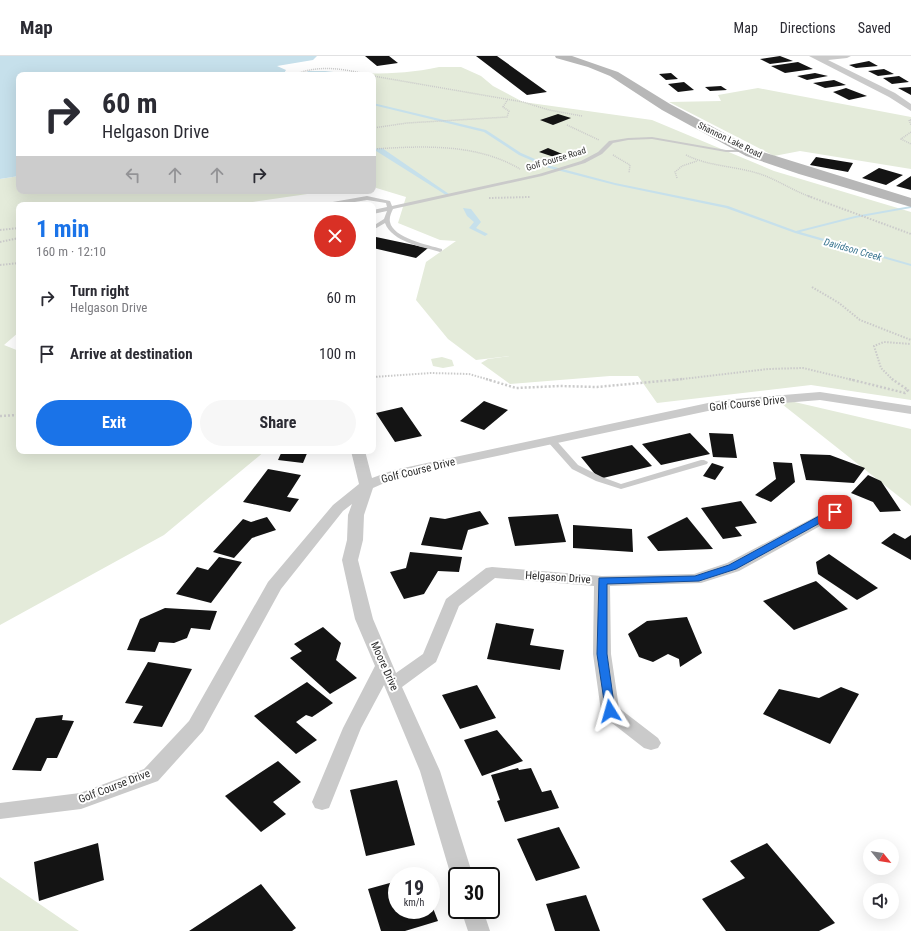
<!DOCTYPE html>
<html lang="en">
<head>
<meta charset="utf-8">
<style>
	:root { --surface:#fff; --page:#f7f7f7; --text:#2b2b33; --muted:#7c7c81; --line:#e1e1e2; --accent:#1a73e8 }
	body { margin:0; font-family:"Roboto Condensed",sans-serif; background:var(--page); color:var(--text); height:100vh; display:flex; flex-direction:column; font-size:15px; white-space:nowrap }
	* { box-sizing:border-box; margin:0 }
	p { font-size:13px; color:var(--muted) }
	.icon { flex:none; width:22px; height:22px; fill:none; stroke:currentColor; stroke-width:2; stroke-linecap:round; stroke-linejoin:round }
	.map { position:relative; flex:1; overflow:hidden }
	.drawer { position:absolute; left:16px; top:146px; width:360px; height:252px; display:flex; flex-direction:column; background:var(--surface); border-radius:8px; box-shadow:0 4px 16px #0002 }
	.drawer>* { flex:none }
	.hud { position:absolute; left:16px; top:16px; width:360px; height:122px; border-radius:8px; box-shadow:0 4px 16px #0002; background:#fff; color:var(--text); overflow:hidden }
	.needle { width:26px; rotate:120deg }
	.fabs { position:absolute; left:863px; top:783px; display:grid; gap:8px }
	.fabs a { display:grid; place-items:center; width:36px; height:36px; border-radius:50%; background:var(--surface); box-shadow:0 4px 16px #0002; font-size:20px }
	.speed { position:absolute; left:388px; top:811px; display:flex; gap:8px; font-size:20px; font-weight:700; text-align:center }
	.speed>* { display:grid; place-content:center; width:52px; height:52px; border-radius:50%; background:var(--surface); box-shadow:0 4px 16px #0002; line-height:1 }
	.speed small { font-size:10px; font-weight:400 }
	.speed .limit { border:2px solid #111; border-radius:6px; background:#fff; color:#111 }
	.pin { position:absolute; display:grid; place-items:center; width:34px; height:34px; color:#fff; margin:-17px; border-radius:8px; box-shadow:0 2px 6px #0006 }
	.me { position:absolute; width:44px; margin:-22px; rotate:352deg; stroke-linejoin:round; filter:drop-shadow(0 0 3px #0008) }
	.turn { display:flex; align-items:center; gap:14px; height:84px; padding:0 20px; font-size:18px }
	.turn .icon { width:52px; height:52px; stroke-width:2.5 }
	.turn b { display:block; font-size:28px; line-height:34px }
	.lanes { display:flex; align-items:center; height:38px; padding:0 20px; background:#0003; justify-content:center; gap:20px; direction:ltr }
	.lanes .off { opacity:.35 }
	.round { display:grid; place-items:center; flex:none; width:42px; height:42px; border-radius:21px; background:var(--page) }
	.headline { display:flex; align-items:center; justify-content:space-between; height:68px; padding:0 20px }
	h1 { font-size:24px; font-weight:700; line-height:30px; color:var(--accent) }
	.primary-button { display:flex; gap:8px; margin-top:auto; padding:8px 20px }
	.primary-button a { flex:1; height:46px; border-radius:24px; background:var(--accent); color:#fff; font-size:16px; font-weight:700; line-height:46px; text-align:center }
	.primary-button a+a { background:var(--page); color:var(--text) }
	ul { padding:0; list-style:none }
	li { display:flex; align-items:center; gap:12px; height:56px; padding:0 20px }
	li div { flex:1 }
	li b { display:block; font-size:15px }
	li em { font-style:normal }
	header { display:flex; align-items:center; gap:24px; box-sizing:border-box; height:56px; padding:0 20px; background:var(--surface); border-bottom:1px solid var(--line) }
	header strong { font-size:19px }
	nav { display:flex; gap:22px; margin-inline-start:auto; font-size:14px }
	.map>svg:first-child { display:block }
</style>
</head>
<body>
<header>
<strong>Map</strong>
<nav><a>Map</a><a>Directions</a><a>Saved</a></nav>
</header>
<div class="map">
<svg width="911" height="875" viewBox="0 0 911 875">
	<rect width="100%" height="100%" fill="#fff"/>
	<path fill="#e4ebda" d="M439,11H461L481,20L493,30L523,46L652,64L774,115L911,156V344L811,329L657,347L638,320H610L510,328L481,307L488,303L510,300L476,304L448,283L416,244L426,206L456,185L440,184L398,167L406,141L373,131V19H344V17C377,18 407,18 439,11Z
		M758,32L911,61V113L800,95L774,100L669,46L721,45L718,39Z
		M19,120V135H328L232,149H19V276L4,289L19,295V395H265L164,479L0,569V123Z
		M442,301L452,304L454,310L443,312L433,310L431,303Z
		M773,341L911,373V450Z
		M0,821L79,875H0Z"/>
	<path fill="#c6e0eb" d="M0,0H317L313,4L277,10L286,14L283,19H19V120L0,123Z
		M308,15H325L359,19H304Z
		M382,92L449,138L446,139L373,93Z
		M463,152L471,153L481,166L476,172L488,178L485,180L469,172L474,166L467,160Z"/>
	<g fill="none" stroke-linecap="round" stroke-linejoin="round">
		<path fill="#c6e0eb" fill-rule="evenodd" d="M373,47L486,74L521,97L551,110L615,127L728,150L796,175L855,160L911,150V152L855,162L800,176L911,208V210L795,177L726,152L615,129L549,112L519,99L484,76L373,49Z"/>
	</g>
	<path fill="#141414" d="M365,0H389L398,7L377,10Z
		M476,0H497L547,36L527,39Z
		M780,0L793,5L770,8L760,3Z
		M869,5L878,10L856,12L849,9Z
		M798,6L813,13L785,17L771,10Z
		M884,13L894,18L878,20L868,15Z
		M671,17L678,23L666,24L659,18Z
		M815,17L828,20L807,24L797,20Z
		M899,20L909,26L892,28L883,22Z
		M834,24L846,29L825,32L813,27Z
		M684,26L694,34L678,36L668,28Z
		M721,30L727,34L710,35L705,31Z
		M911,31V39L898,32Z
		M846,32L867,40L849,44L833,36Z
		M558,58L571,62L553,69L540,64Z
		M548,92L567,100L557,102L539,96Z
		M816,101L853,107L848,116L810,109Z
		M879,112L903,119L886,129L862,122Z
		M911,120V134L896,130Z
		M376,181L428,192L416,202L373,192V183Z
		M484,345L508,354L484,374L460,365Z
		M402,351L422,380L395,386L376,357Z
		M690,377L710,398L661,409L642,388Z
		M709,377L733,378L737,402L713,401Z
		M632,389L652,410L599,423L581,401Z
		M282,395H308L303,407L278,404Z
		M800,398L830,399L865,412L854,427L806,424Z
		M773,406L792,407L795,426L771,446L755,439L776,423Z
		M712,407L724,411L715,424L703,420Z
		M268,413L301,419L287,441L299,443L290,456L243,446Z
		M868,419L881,425L901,455L880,456L873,446L851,437Z
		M741,445L757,467L735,471L742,480L723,483L701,452Z
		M480,455L489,468L468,474L462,494L421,489L430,461L445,463Z
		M558,458L566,486L515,490L508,461Z
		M267,461L276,474L252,482L234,502L213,496L243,463L251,466Z
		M687,461L713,493L658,495L647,481Z
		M573,469L632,473L633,496L573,492Z
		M894,477L905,483L911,479V504L881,487Z
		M410,496L462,501L459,516L438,515L424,538L404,543L390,516L406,512Z
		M829,498L878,532L857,544L818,518L816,506Z
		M219,501L242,506L211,547L176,538L197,511L208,514Z
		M816,525L848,553L794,574L763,545Z
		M165,552L217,555L210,574L191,572L187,582L174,587L159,586L155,596L127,594L140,563Z
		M687,561L702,597L680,611L679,603L668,598L653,606L639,601L628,578L647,565Z
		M496,567L534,573L530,589L564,594L560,614L487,603Z
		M323,571L341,587L336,604L357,622L330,638L290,602L302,595L294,588Z
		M148,606L192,613L162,671L133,667L143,650L125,647Z
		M307,626L333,647L312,661L306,659L296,666L317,684L296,698L254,660Z
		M477,629L496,662L460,673L442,639Z
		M841,631L859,638L830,688L763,658L779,633L819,642Z
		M63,659L62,664L74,665L57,702H47L41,715L12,714L36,662Z
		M497,674L523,705L482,720L464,684Z
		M278,705L301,726L273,746L286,758L261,776L225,740Z
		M518,712L519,714L531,712L542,736L551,734L559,752L505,766L497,745L500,744L491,719Z
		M397,724L415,789L366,800L350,734Z
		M559,771L580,812L536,825L517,783Z
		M98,787L104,824L39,845L34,806Z
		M767,787L835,867L819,875H726L702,843L745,822L730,805Z
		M397,825V854H431V847L438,865L405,875H381L368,833Z
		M261,828L296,872L292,875H189Z
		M586,839L600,875H555L546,848Z"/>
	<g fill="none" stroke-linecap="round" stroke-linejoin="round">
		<path stroke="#cacaca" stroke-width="1.5" stroke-dasharray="1 1" stroke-linecap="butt" d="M294,19C319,8 344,13 370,19
			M373,20L523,46L549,54L582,60
			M911,64H909L911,69
			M567,69L599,84
			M373,72L407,67L507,61L509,55L503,51L508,43
			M911,76L901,83L911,88
			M373,93C423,90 476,87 520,113
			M613,99L630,109L629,117
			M686,99C710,111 738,110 763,119C779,125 794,135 811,141
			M677,122L675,116L682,110L697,105"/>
		<path stroke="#cacaca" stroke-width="2" stroke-dasharray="1.5 1.5" stroke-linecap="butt" d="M808,140L911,178
			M489,142L530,141
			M0,174L19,172
			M0,186L19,182
			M0,209L19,207
			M812,231L839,247L860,264L911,284
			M373,321L431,317L469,318L490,324
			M674,324L768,313L803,312L853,324
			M893,324L881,312L874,290L884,286L911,288"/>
		<path stroke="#cacaca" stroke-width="2.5" stroke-dasharray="2 2" stroke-linecap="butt" d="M486,323L516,332L560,330L597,331L683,323
			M849,323L905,337L908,334L892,323
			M0,360L19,359"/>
		<path fill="#cacaca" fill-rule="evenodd" d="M652,81L726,94H747L749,95L747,96H726L652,83L628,84L613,87L602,98L585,107L542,120L393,153C391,157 389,162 390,166C393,182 428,189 442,193V195L440,196C423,191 392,186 385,167L373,174V170L384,163L387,155L373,158V154L387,151L386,147L367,144L336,149H324L327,147L367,140L390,145L392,150L539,118L581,105L598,96L609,85L628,82Z
			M548,382H554L578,409L602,421L621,428L701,404H704L708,406L707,408L621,433L596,425L572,413L548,386L547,384Z"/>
		<path fill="#cacaca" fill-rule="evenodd" d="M809,0H851L847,2L828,4L895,37L911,48V55L889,41Z
			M820,336L911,350V358L820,344L722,352L398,421L373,432L364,459L363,484L358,504L373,563L396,617L423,598L446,543L486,512L492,511L602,520L694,518L727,507L830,453H840L843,456L840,459L739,515L701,527L610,530L611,598L619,652L658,682L661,687L658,692L651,694L644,692L603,660L601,655L593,598L594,530L495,522L459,550L436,606L402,631L440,715L473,820H457V827L454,826L451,820L420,715L384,629L361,672L329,752L322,754L315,752L312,746L343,672L375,610L355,563L342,504L347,484L348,459L352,448L343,455L281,533L203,675L158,725L81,753L0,763V747L80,737L144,713L189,665L268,526L333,449L359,428L351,395H365L372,422L394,414L722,344Z
			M461,854H483L490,875H468Z"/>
		<path fill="#b7b7b7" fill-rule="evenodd" d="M555,0H572L618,16L670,48L756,94L911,142V151L799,118L746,100L662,54L610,20L588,11L556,2Z"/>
	</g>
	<path fill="#1a73e8" stroke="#114b97" d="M832,453H835L840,456L736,513L699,525L607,528V598L615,655L614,658H606L597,598L599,522L695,520L729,509Z"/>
	<g text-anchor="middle" stroke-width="4" stroke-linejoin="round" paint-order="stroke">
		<g font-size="9" fill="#2d2d2d" stroke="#fff">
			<text transform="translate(730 84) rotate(26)" y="3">Shannon Lake Road</text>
			<text transform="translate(556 103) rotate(-17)" y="3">Golf Course Road</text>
		</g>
		<g font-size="10" font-style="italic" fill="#3a7590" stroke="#fff">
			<text transform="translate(853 193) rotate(16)" y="4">Davidson Creek</text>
		</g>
		<g font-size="11" fill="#2d2d2d" stroke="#fff">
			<text transform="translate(747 347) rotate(-6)" y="4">Golf Course Drive</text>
			<text transform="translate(418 414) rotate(-14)" y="4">Golf Course Drive</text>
			<text transform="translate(558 521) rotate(4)" y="4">Helgason Drive</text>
			<text transform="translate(385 610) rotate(66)" y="4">Moore Drive</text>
			<text transform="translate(114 730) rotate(-21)" y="4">Golf Course Drive</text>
		</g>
	</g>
</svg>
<div class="fabs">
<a><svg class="needle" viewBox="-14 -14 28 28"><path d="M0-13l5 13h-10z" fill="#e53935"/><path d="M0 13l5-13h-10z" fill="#7c7c81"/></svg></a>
<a><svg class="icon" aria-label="sound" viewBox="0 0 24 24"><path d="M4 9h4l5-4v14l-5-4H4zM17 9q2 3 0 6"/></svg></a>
</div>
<div class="speed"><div>19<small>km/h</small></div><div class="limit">30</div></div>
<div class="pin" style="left:835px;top:456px;background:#d93025"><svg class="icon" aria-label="arrive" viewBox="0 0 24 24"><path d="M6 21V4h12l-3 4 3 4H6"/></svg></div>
<svg class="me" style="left:610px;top:655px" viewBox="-20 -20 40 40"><path d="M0-17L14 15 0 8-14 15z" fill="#1a73e8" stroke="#fff" stroke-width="4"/></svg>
<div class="hud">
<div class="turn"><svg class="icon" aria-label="right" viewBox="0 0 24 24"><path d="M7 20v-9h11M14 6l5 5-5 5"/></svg><div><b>60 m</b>Helgason Drive</div></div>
<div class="lanes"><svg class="icon off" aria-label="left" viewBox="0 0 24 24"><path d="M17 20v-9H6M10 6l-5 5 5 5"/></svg><svg class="icon off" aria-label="ahead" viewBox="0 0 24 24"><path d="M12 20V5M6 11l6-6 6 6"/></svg><svg class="icon off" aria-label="ahead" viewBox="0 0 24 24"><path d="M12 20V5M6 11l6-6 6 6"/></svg><svg class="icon" aria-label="right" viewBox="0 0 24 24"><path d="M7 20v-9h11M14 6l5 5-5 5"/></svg></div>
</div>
<section class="drawer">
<div class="headline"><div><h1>1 min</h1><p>160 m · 12:10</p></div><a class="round" style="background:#d93025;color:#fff"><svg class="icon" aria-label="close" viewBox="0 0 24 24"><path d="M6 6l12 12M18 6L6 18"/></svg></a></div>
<ul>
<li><svg class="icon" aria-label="right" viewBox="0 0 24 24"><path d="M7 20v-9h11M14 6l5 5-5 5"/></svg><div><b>Turn right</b><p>Helgason Drive</p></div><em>60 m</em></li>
<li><svg class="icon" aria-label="arrive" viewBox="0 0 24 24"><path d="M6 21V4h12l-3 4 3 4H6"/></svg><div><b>Arrive at destination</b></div><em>100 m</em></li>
</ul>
<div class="primary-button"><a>Exit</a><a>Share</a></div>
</section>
</div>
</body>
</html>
